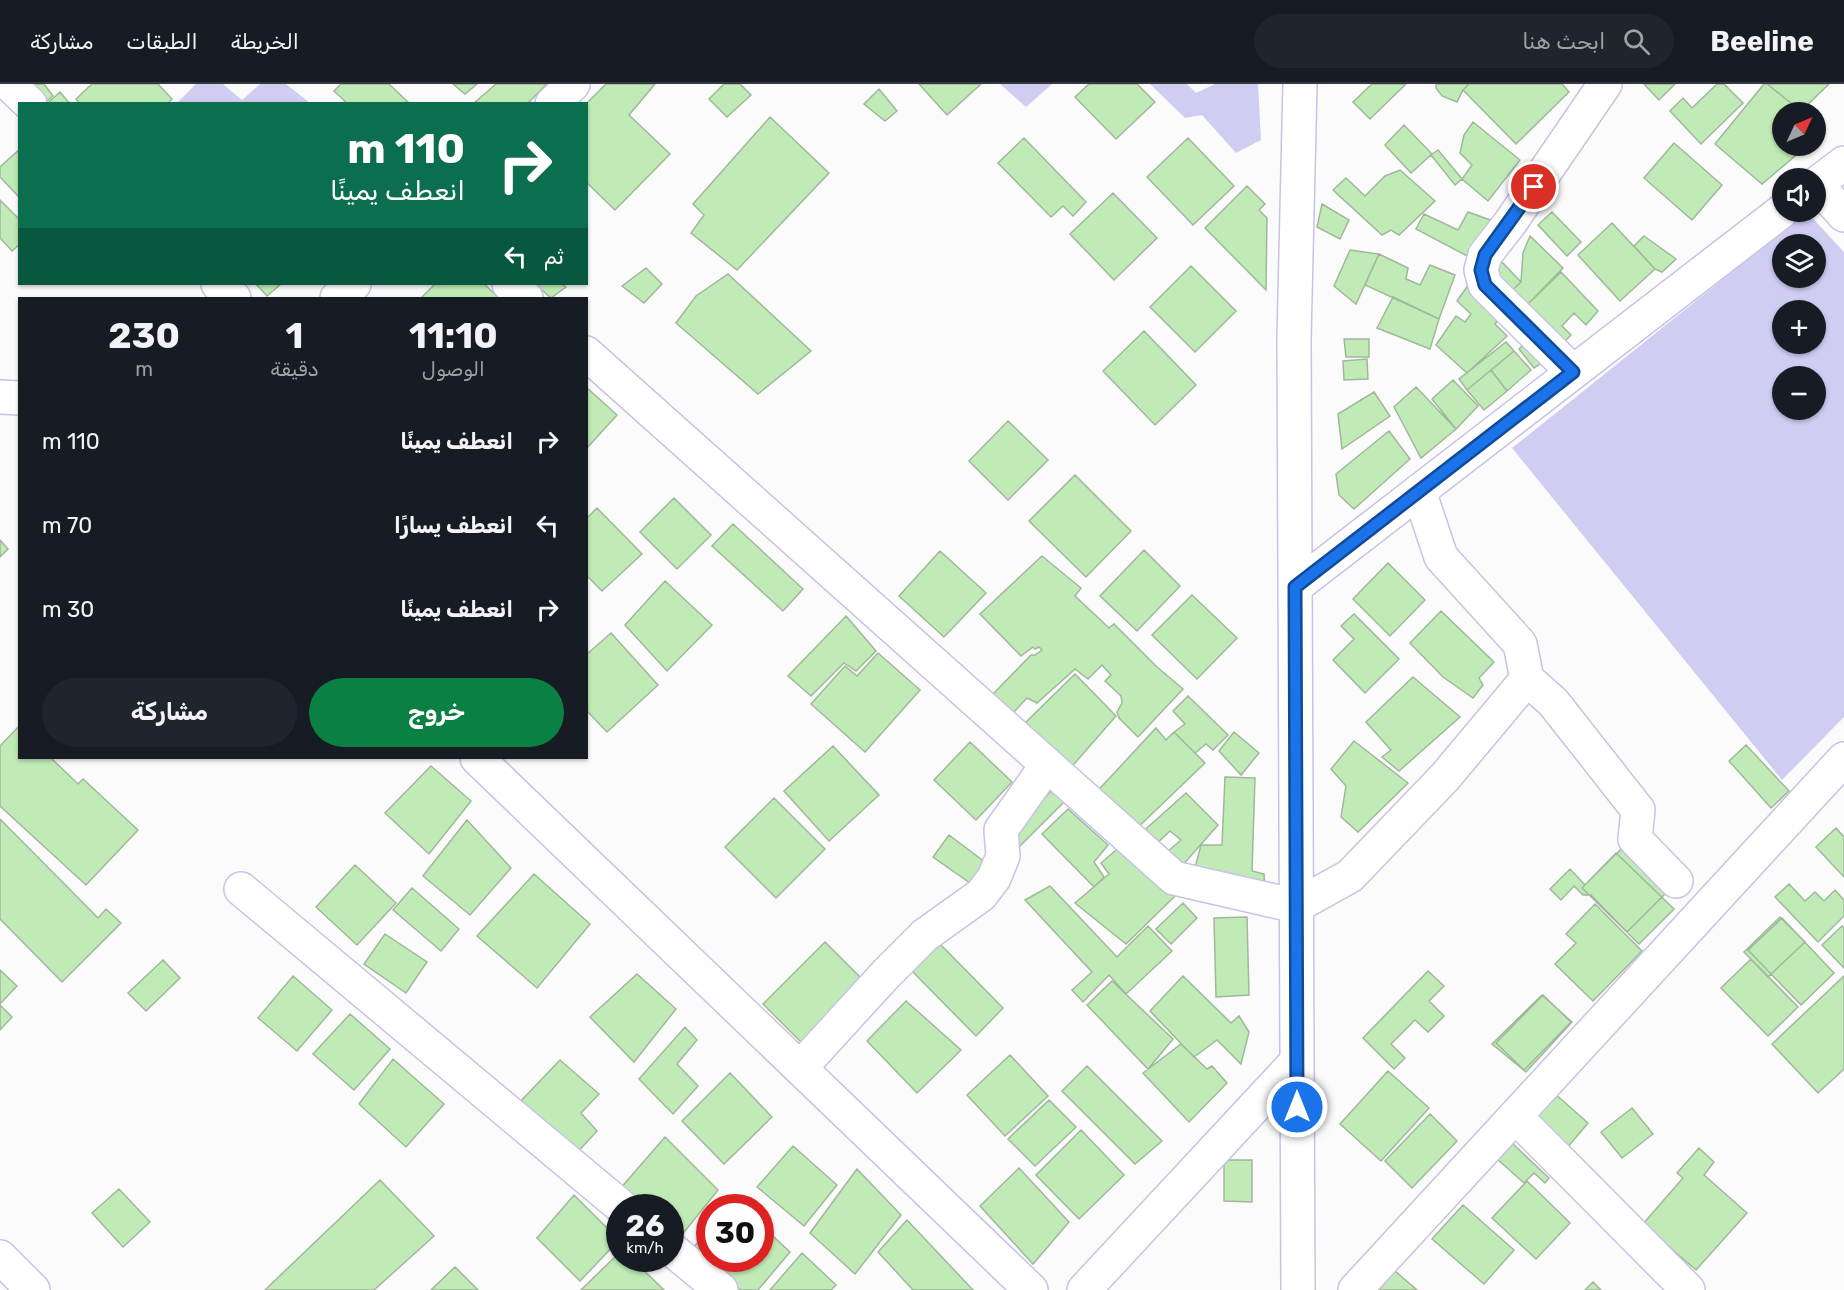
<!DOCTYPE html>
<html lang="ar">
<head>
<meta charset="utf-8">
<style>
	:root { --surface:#171b24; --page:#20242c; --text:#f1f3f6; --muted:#9ea1a6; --line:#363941; --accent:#0b8043 }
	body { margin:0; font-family:Rubik,Cairo,sans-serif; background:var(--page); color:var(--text); direction:rtl; height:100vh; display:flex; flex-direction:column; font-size:22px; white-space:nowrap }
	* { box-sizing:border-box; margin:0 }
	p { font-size:20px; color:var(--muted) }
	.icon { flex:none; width:33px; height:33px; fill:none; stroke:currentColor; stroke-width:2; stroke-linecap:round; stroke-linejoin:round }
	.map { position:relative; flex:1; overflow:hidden; direction:ltr }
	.details { position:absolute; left:18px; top:213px; width:570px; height:462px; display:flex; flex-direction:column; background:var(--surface); border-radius:0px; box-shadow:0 2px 4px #0004; direction:rtl }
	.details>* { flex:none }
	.banner { position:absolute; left:18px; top:18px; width:570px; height:183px; border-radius:0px; box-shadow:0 2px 4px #0004; direction:rtl; background:#0b6e4f; color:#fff; overflow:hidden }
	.needle { width:39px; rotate:46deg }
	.buttons { position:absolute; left:1772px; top:18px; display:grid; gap:12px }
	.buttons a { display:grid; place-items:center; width:54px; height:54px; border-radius:50%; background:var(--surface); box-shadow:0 2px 4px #0004; font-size:30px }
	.speed { position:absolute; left:606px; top:1110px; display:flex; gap:12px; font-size:30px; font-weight:700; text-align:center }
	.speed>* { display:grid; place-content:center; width:78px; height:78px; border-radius:50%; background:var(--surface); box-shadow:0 2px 4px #0004; line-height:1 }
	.speed small { font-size:15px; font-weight:400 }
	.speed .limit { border:9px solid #d22; background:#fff; color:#111 }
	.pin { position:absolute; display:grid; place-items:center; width:51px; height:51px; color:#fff; margin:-26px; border:3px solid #fff; border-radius:50%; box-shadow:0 2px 6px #0007 }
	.me { position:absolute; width:66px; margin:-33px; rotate:0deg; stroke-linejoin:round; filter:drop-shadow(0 0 4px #0008) }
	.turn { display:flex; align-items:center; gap:21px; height:126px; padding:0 24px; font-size:27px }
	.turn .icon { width:78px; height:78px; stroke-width:2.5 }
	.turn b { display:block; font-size:42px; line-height:51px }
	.then { display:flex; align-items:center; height:57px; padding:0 24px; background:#0003; gap:12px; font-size:22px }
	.eta { display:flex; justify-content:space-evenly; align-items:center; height:102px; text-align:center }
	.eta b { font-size:36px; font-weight:700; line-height:42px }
	.button { display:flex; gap:12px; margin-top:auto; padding:12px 24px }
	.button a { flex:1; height:69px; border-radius:36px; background:var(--accent); color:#fff; font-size:24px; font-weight:700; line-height:69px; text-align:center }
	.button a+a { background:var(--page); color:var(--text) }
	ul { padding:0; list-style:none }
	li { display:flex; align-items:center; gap:18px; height:84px; padding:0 24px }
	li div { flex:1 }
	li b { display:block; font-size:22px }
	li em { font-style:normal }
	header { display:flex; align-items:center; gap:36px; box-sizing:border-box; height:84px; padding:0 30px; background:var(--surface); border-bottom:2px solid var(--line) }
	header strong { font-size:28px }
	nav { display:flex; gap:33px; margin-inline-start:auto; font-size:21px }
	.search { width:420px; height:54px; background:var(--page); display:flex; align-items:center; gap:15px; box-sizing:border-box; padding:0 21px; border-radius:33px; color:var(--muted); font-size:22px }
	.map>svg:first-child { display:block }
</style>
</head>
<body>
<header>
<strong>Beeline</strong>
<div class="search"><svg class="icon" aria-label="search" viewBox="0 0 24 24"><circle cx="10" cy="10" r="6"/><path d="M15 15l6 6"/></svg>ابحث هنا</div>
<nav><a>الخريطة</a><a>الطبقات</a><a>مشاركة</a></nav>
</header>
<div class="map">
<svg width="1844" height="1206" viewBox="0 0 1844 1206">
	<rect width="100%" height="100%" fill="#fbfbfb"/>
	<path fill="#d0cdf3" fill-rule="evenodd" d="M196,0H223L242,16L260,0H286L310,19H177Z
		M1000,0H1052L1026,23Z
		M1150,0H1187L1196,9L1215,0H1258L1261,56L1236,69L1202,31L1185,34Z
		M1807,128L1844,168V633L1782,696L1512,364ZM1782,160H1815V194H1782ZM1782,226H1815V260H1782ZM1782,292H1815V326H1782Z"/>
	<path fill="#c0ebb6" stroke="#a1b79c" stroke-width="1.5" d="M33,0H44L53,12L47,17Z
		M92,0H158L172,15L167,20H80L76,15Z
		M341,0H389L410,20H348L334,7Z
		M453,0H477L465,10Z
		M496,0H547L527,20H473Z
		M606,0H655L629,31L670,70L615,126L586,98V20Z
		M724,0H740L751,11L727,33L709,15Z
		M919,0H981L947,31Z
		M1089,0H1137L1155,18L1116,55L1075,13Z
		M1372,0H1406L1370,35L1353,18Z
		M1436,0H1469L1463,6L1457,18L1442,12L1436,4Z
		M1469,0H1562L1569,8L1516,60L1463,6Z
		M1644,0H1675L1659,16Z
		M1717,0H1724L1743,19L1701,60L1670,27L1683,14L1692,24Z
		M1764,0H1767L1801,27L1799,28H1782V62H1807L1762,100L1715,60Z
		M1767,0H1829L1801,27Z
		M879,5L897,27L885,37L864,20Z
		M60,8L70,20H51L49,18Z
		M770,33L829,89L737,186L691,149L704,131L693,120Z
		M1473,38L1520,76L1488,117L1462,95L1472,81L1460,69L1464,51Z
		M1404,41L1431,69V71L1411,89L1385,61Z
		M1024,54L1086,118L1073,132L1063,122L1051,133L998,79Z
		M1188,54L1234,102L1193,141L1147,93Z
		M1674,59L1722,101L1692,136L1644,94Z
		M20,65V114L0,93V83Z
		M1438,66L1462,95L1455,101L1431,71Z
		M1400,86L1435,117L1399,151L1391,146L1382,151L1333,106L1346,94L1365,112L1385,92Z
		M1247,102L1265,120L1259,126L1267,134L1266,206L1205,144Z
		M1113,109L1157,154L1114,196L1070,150Z
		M0,116L20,136V160L12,167L0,154Z
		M1322,120L1349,136L1340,155L1317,143Z
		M1468,128L1493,137L1469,173L1416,145L1424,130L1458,146Z
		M1552,128L1581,158L1567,172L1538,141Z
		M1612,139L1655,185L1620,217L1578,171Z
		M1530,152L1563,184L1528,220L1519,224L1507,211L1521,198L1523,169Z
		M1644,152L1676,175L1662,188L1655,185L1634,162Z
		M1350,166L1379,170L1356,220L1334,202Z
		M1379,170L1408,184L1406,195L1420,201L1430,181L1455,191L1439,235L1365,201Z
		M1501,177L1521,198L1507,211L1490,197Z
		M1191,182L1236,227L1195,268L1150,223Z
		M646,184L662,200L644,219L622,202Z
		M1561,188L1598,227L1586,241L1574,229L1562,242L1571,251L1561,261L1548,249L1552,244L1528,220Z
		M728,190L811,267L758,310L676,239L696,212Z
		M256,200H281L267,212Z
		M435,200H484L499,214H423L422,213Z
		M535,200H562L566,203L551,214Z
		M1469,200L1502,231L1495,240L1507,252L1467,289L1436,261L1456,232L1465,238L1471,230L1457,217Z
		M1393,213L1439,235L1430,265L1377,244Z
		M1144,247L1196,301L1155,341L1103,287Z
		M1344,255H1369V273H1346Z
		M1506,258L1514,267L1467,306L1459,295Z
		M1526,258L1543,278L1534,284L1519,265Z
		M1514,267L1531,286L1507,307L1491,286Z
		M1367,275L1368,295L1344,296L1343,277Z
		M1491,286L1507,307L1484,326L1467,306Z
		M1453,296L1478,322L1456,345L1432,315Z
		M586,303L617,331L586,365Z
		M1416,303L1456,345L1421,374L1394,323Z
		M1374,308L1390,332L1342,365L1338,330Z
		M1008,337L1048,376L1008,416L969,377Z
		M1389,347L1410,375L1354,425L1339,411L1336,390Z
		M1075,391L1131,447L1086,493L1029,437Z
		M674,414L711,451L677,485L640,448Z
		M597,424L642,470L602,507L586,491V435Z
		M733,440L803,505L783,527L712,462Z
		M0,456L8,465L0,473Z
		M1144,466L1180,502L1137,547L1100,512Z
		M940,467L986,509L944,553L899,512Z
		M1042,472L1081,504L1075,512L1109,544L1114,540L1157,583L1183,605L1138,653L1119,634L1117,628L1122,619L1121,612L1105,597L1111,591L1102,581L1088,595L1075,585L1037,619L1027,614L1012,630L993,610L1031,571H1035L1042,566L1039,563L1035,565L1033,563L1021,572L980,530Z
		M1388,479L1425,516L1390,552L1353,515Z
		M665,497L712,541L667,587L625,541Z
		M1192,511L1237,554L1197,595L1152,551Z
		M1441,527L1494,578L1479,594L1483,601L1473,614L1443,593L1410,559Z
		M1354,530L1399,575L1365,609L1333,576L1354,555L1341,542Z
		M846,532L876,567L856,587L844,579L811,612L788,592Z
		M611,549L658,601L607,648L586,626V571Z
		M878,569L920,606L865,668L811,620L845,582L857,592Z
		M1075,590L1116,632L1068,687L1022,642Z
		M1413,593L1460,633L1399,687L1382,673L1391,666L1366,638Z
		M1188,612L1228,651L1213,666L1206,660L1195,669L1174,648L1185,640L1173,627Z
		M20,641V674H51L78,700L83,695L138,746L86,801L0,722V662Z
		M1156,644L1166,656L1174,648L1205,679L1135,746L1092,713Z
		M1234,648L1259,669L1241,691L1219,667Z
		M1354,657L1408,699L1358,748L1341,733L1346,702L1331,685Z
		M970,658L1012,698L976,736L934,696Z
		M1746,661L1789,707L1771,724L1729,677Z
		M833,662L879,711L829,757L784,707Z
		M431,682L471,717L429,770L385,729Z
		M1225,693L1255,694L1252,787L1264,790L1265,807L1185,797L1196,780L1201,761H1222Z
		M1052,706L1064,718L1016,766L1005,756Z
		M1186,709L1218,741L1181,783L1166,769L1181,756L1170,747L1152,764L1138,752Z
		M774,714L825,765L776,814L725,763Z
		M1068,725L1108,761L1094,778L1104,793L1094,803L1042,750Z
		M0,735L98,834L106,825L121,839L62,898L0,835Z
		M467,736L511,784L470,831L423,792Z
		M1836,744L1844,753V793L1816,763Z
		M949,751L986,779L970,799L933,773Z
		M1123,760L1175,812L1126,860L1075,819L1109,790L1101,779Z
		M1621,765L1665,810L1627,848L1591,811H1583L1574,802L1561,816L1550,805L1570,785L1585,801Z
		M1616,769L1674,825L1639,860L1582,804Z
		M355,781L396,819L357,861L316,823Z
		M534,790L590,840L537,904L477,852Z
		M1789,800L1805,817L1815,808L1824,817L1835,806L1844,816V832L1818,858L1775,813Z
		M1050,802L1117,873L1148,842L1172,867L1126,910L1109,891L1083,918L1072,906L1092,888L1025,816Z
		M412,804L459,845L441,867L393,826Z
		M1183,819L1197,834L1171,860L1156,845Z
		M1595,820L1642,867L1593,917L1555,880L1576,859L1566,850Z
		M1247,833L1249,911L1216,913L1214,834Z
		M1780,833L1805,858L1768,893L1744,868Z
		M1782,834L1834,889L1801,921L1748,866Z
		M1842,842L1844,844V884L1822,861Z
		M385,850L427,878L406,909L364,880Z
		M825,858L864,897L802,959L763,920Z
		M940,860L1003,924L976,952L912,887Z
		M1751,875L1798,923L1768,952L1721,904Z
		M163,876L180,894L146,927L128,909Z
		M0,886L17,902L0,920Z
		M1428,887L1444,902L1429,917L1444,932L1428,948L1415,936L1391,960L1405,974L1394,985L1363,954Z
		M637,890L676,925L634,978L590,933Z
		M293,892L332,926L297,967L258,934Z
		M1183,892L1231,939L1239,932L1249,948L1241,980L1217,956L1194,973L1150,927Z
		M1844,892V985L1818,1009L1772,960Z
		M1112,897L1173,955L1148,985L1087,921Z
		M1542,911L1572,938L1526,988L1492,960Z
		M1543,911L1571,938L1524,986L1496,959Z
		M906,917L961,966L917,1009L867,957Z
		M0,921L12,933L0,946Z
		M350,930L390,965L354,1006L313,970Z
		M685,943L697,956L677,980L698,1002L673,1030L639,995Z
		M1181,960L1207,985L1212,982L1227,999L1189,1038L1143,989Z
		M1010,971L1048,1012L1005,1052L967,1011Z
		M393,975L444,1020L406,1063L359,1020Z
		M560,976L599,1010L581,1029L597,1047L575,1071L518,1020Z
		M1087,982L1162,1057L1135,1080L1062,1007Z
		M1388,987L1429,1024L1381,1077L1340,1040Z
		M730,989L772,1033L724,1080L682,1037Z
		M1553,1008L1588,1039L1562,1070L1527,1040Z
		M1049,1016L1076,1043L1035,1082L1008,1055Z
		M1632,1024L1653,1050L1622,1074L1601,1048Z
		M1430,1030L1457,1057L1412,1104L1385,1077Z
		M1081,1046L1124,1091L1079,1135L1036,1091Z
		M665,1053L718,1106L677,1157L670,1151V1124H639L619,1106Z
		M1512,1059L1549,1094L1545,1099L1534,1089L1524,1099L1497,1075Z
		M793,1062L837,1101L804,1142L757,1103Z
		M1699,1064L1714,1078L1704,1091L1747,1129L1696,1186L1643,1140L1683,1094L1677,1089Z
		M1224,1076H1252V1118L1224,1117Z
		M1019,1084L1069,1138L1033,1180L980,1122Z
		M857,1085L901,1131L855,1190L810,1149Z
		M380,1096L434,1152L374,1206H265Z
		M1527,1097L1570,1139L1536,1175L1492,1134Z
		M119,1105L150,1138L123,1163L92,1129Z
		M574,1111L619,1156L580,1197L537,1154Z
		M735,1116L743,1124H728Z
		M1463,1121L1514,1166L1484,1200L1432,1155Z
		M907,1136L973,1206H913L878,1168Z
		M760,1140L790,1168L758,1206H741L692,1165L710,1145V1174H760Z
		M620,1168V1174H631L664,1206H581Z
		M802,1169L836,1201L831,1206H770Z
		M455,1183L478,1206H431Z
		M1395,1187L1417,1206H1379Z
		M1593,1198L1601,1206H1585Z"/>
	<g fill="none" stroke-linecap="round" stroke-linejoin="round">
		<g stroke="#c6c3e4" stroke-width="36">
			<path id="minor" d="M9,0L30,20
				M552,20L573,0
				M1816,100L1844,131
				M1815,101L1844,79
				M218,200L234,214
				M509,200L526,214
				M337,214L354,200
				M586,269L1174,794L1296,822L1350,792L1445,693L1527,595L1520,560L1441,473L1419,407
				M1573,288L1485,201L1481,186L1485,171L1510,139L1605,0
				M0,313L20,314
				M1295,503L1782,127
				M1527,595L1553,618L1638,726L1635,755L1676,797
				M477,674L1031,1206
				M241,805L623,1124
				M800,984L886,890L925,851L981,811L994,794L1003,772L1001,746L1047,681
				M1515,1032L1688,1206
				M670,1164L721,1206
				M0,1173L33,1206
				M1084,1206L1297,977
				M1298,1206L1294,255L1300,0
				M1355,1206L1844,675"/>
		</g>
		<use href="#minor" stroke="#fff" stroke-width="33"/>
	</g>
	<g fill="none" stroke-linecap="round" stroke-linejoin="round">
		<g stroke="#114b97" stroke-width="15">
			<path id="route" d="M1297,1023L1295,503L1573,288L1485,201L1481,186L1485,171L1534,103"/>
		</g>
		<use href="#route" stroke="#1a73e8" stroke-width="10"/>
	</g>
</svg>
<div class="buttons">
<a><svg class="needle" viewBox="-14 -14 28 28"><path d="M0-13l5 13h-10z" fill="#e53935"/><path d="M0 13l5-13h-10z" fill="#9ea1a6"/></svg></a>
<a><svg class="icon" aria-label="sound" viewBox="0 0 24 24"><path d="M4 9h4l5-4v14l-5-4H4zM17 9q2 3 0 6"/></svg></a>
<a><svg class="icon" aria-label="layers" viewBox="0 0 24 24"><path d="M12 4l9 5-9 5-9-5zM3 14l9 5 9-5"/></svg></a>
<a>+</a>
<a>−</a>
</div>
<div class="speed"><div>26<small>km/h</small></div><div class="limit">30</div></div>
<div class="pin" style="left:1534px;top:103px;background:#d93025"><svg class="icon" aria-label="arrive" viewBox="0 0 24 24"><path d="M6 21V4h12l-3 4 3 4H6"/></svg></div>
<svg class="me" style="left:1297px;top:1023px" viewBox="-20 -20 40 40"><circle r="17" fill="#1a73e8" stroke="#fff" stroke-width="3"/><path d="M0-11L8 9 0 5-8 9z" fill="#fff"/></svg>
<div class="banner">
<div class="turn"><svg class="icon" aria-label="right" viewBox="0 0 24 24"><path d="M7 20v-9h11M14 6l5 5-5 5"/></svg><div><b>110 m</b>انعطف يمينًا</div></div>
<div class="then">ثم<svg class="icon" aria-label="left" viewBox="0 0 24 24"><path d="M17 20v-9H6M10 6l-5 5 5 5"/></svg></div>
</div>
<section class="details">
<div class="eta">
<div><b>11:10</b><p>الوصول</p></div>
<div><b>1</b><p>دقيقة</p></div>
<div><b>230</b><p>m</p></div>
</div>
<ul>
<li><svg class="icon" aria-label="right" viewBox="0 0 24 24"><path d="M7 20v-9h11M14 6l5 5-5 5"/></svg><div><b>انعطف يمينًا</b></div><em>110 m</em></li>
<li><svg class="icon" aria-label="left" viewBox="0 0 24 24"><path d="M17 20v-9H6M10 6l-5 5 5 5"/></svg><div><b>انعطف يسارًا</b></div><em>70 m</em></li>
<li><svg class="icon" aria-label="right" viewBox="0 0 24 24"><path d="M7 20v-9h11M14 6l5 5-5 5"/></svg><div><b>انعطف يمينًا</b></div><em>30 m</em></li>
</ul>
<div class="button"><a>خروج</a><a>مشاركة</a></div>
</section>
</div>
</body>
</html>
